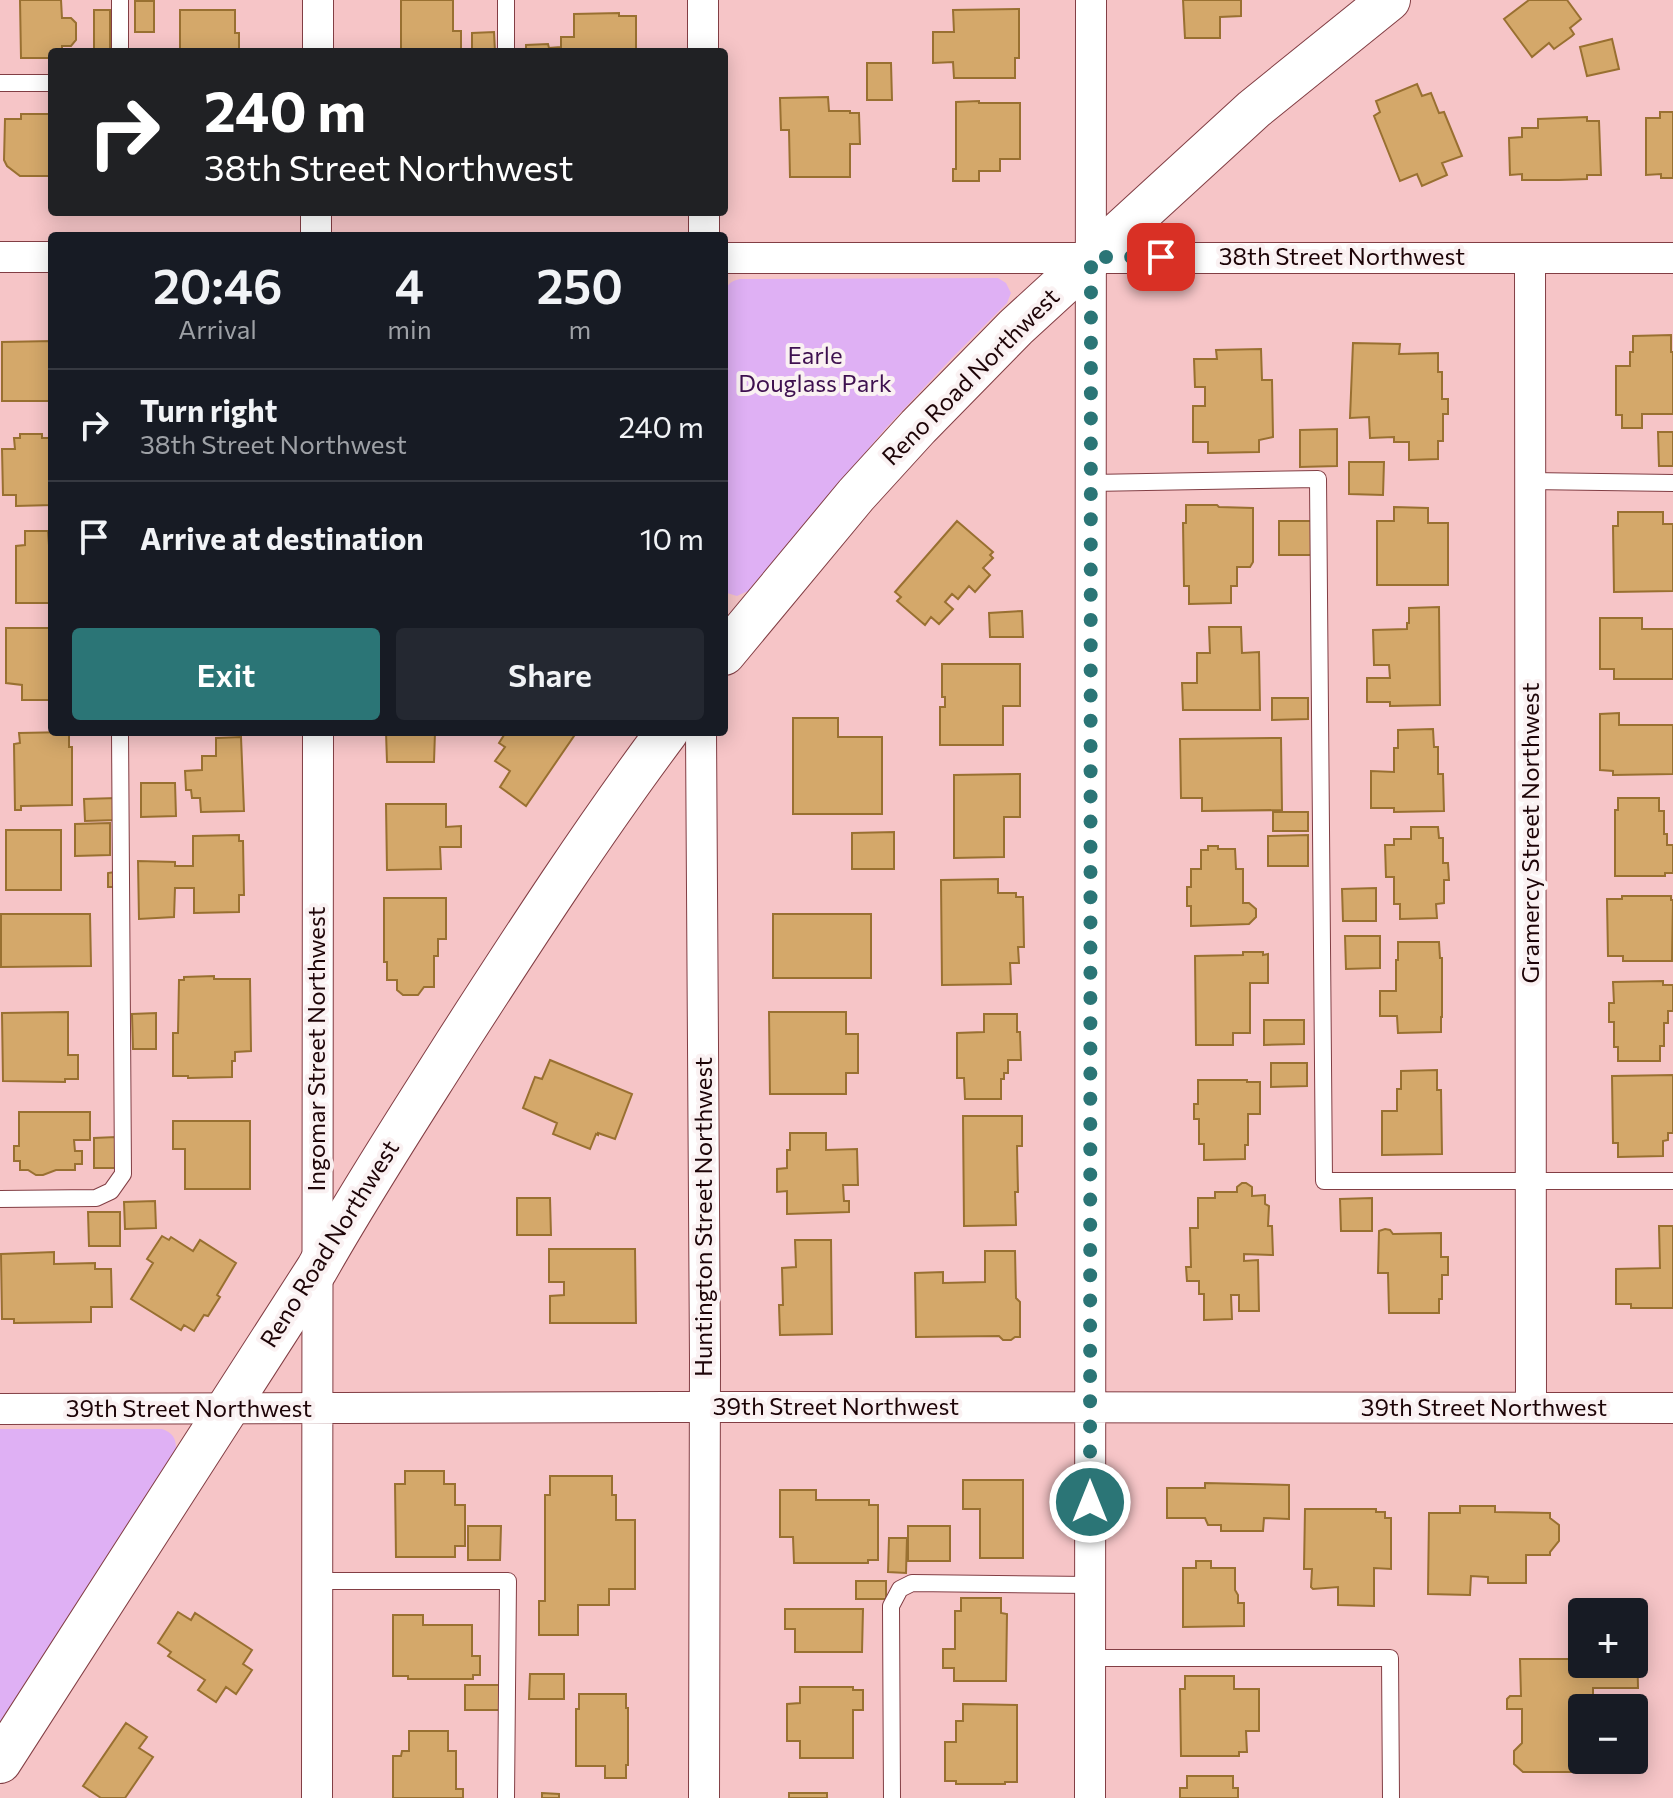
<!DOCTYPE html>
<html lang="en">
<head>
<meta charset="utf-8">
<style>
	:root { --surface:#171b24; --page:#242831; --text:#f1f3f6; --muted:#9ea1a6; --line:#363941; --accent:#2b7576 }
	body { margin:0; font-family:Commissioner,sans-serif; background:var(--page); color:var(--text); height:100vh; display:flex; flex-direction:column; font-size:30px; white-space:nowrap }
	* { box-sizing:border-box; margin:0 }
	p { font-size:26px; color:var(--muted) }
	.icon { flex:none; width:44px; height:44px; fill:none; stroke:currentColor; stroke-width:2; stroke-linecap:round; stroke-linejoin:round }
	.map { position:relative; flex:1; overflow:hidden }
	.panel { position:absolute; left:48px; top:232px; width:680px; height:504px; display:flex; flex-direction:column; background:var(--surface); border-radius:8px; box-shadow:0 4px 20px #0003 }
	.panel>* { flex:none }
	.guide { position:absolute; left:48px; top:48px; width:680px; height:168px; border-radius:8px; box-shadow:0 4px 20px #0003; background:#202124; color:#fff; overflow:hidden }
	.fabs { position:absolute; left:1568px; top:1598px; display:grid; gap:16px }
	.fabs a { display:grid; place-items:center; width:80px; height:80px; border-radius:8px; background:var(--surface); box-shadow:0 4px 20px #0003; font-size:40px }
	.pin { position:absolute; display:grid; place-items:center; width:68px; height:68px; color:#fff; margin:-34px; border-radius:16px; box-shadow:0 4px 12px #0006 }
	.me { position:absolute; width:88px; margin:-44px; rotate:0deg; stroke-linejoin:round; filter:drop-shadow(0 0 6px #0008) }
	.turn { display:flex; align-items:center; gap:28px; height:168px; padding:0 24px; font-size:36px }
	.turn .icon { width:104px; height:104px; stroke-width:2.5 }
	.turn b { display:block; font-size:56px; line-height:68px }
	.eta { display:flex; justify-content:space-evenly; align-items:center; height:136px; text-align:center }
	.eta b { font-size:48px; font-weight:600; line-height:56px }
	.action { display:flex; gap:16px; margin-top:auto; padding:16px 24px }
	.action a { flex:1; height:92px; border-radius:8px; background:var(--accent); color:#fff; font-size:32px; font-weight:600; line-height:92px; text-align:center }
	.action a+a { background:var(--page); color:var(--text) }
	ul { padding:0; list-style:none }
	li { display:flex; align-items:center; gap:24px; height:112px; padding:0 24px; border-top:2px solid var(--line) }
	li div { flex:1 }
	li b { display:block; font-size:30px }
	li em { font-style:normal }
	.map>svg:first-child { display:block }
</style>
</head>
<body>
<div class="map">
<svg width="1673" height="1798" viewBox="0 0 1673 1798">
	<rect width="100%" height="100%" fill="#f6c5c7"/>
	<path fill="#dfb0f4" d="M998,278L1006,283L1011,293L1007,303L952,358L886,428L748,591L737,596L727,593L724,585V294C727,284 731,281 740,279Z
		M0,1429H162C173,1433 176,1438 176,1449L0,1722Z"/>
	<path fill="#d4a86a" stroke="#997031" stroke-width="2" d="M20,0H61L62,18H71L76,23V40L71,46H62V52H52V58H21Z
		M401,0H453V31H461V52H401Z
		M1183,0H1241V16L1220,17V38H1185Z
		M1529,0H1567L1581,19L1570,28L1574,34L1572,36L1554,49L1549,43L1532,57L1504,19Z
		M135,1H154V32H135Z
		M1019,9V58H1015V78H954L953,62L933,63V32H954L953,10Z
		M94,10H110V50H94Z
		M180,10H235V33H239V49H235V52H180Z
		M619,13V16H636V52H526V45L548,44L549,48L561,47V37H574V14Z
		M494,32L495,52H472V33Z
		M1612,39L1619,69L1587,76L1580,47Z
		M867,63H891L892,100H867Z
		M1417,84L1422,96L1431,93L1439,113L1444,112L1462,156L1442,163L1447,175L1422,186L1417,174L1400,181L1374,116L1380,112L1376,101Z
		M828,97L829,111H850V113H859L860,144H850V177H790L789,130H781L780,98Z
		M979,101V103H1020V159H1000V171H979V181H953V169H956V102Z
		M1660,112H1673V178H1661V174L1646,175V118H1660Z
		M21,114H52V176H20L7,166L4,160L5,119H21Z
		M1587,117V121H1599L1601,175H1587V179L1559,180H1522V174L1510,175L1509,138L1522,137V128H1538V119Z
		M1671,335V352H1673V414H1642V428H1622V415H1616V366H1630V352H1633V336Z
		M52,341V401H2V342Z
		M1353,343L1400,344L1399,354L1438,353V372H1442V399H1448V414H1443V441H1438V459L1409,460V442H1394V437L1370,438L1369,417L1350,418Z
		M1261,349L1262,380H1272L1273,437L1259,440V452L1208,453V442H1193V406H1205V387H1195L1194,359H1217L1216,350Z
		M1337,429V466L1300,467V430Z
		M1658,432H1673V466H1659Z
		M20,434H42V438H52V505L16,506V495H3L2,449H15L14,438H20Z
		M1349,462H1384L1383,495L1349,494Z
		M1186,505H1217L1219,507L1253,508V562L1250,567H1237V586H1231V603L1189,604V586H1184L1183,523H1186Z
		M1394,507L1428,508V523H1448V585H1377V521H1394Z
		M1618,512H1663V524H1673V591L1614,592L1613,526H1618Z
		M957,521L993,552L990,555L993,558L983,568L990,575L975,592L969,586L958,599L952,594L945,602L953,609L939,624L931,617L925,625L897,601L901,597L895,592Z
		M1279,521H1312L1313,555H1279Z
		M25,531H48L49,545H52V603H16V546L25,545Z
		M1439,607L1440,705L1390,706V702H1367V678H1390L1389,665H1374L1373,630L1407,629V623H1409V608Z
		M1022,611L1023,637H990L989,613Z
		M1600,618H1642V629H1673V679H1614V669H1600Z
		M1209,627H1241L1242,653L1259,652L1260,710H1183L1182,683H1197V653H1210Z
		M6,628H52V700H22V685L6,683Z
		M942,664H1020V706H1003V745H940V707H945V697H942Z
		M1272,698H1308V719L1272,720Z
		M1619,713V725H1673V774L1613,775V771L1600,770V714Z
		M793,718H838V737H882V814H793Z
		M1433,729L1434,747H1438V774H1443L1444,811L1394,812V808H1371V771L1394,772V748H1398V730Z
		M69,732V747H72V805L21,806V810H15L14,744L20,743L19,733Z
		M386,732H435L434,762H387Z
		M506,732H568L574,736L526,806L500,787L510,771L495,761L505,747L499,743Z
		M241,737L244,811L201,812L200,798H192L191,790H186L185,771L202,770V756H216V738Z
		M1281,738L1282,810L1202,811V798H1181L1180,739Z
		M1020,774V817H1004V857L954,858V775Z
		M141,783H175L176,816L141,817Z
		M116,798V820L85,821L84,799Z
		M1618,798H1659V811H1664V834H1667V845H1673V873H1665V876H1615V810H1618Z
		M386,804H446V827L461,826V847H440L441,869L387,870Z
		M1273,812H1308V831H1273Z
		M110,823V855L75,856V824Z
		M1411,827H1438L1439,838H1443V863H1448L1449,880H1444V903L1436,904L1437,918L1400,919V904H1394V877H1386L1385,845H1394V839H1411Z
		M6,830H61V890H6Z
		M894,832V869H852V833Z
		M239,835V841H243L244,895H239V912L194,913V888H175L174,917L139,919L138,861L175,862V866H193V836Z
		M1308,835V866H1268V836Z
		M1208,846H1218V849H1235L1236,869H1243V903H1249L1256,909V917L1249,924L1191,926V906H1187V887H1191V869H1201V850H1208Z
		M115,872V887H108V873Z
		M998,879V893H1016V897H1023L1024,947H1018L1019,963H1010L1011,984L942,985L941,880Z
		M1376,888V921H1343L1342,889Z
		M1622,896H1671V900H1673L1672,961H1623V956H1608L1607,899H1622Z
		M384,898H446V939H438V956H434V987H424L418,995H403L397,990V980H387V962H384Z
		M1,914H90L91,966L1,967Z
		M773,914H871V978H773Z
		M1345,936H1380V968L1346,969Z
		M1398,942H1439L1440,958H1442V1017H1441V1032L1398,1033L1397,1016H1380V991H1396V960H1398Z
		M1243,952H1263V955L1268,954V983H1250V1033H1233V1045H1196L1195,956L1243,955Z
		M214,976V979H250L251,1051L235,1052V1061H232V1077L188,1078V1076H173V1033H178L179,980H184V977Z
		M1663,981V985H1673V1011H1668V1023H1664V1046H1660V1061H1618V1047H1614V1022H1609V1003H1614L1613,982Z
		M68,1012V1055H78V1079H65V1082L3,1081L2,1013Z
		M769,1012H846V1034H858V1073H846V1094H770Z
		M156,1013V1049H133L132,1014Z
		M984,1014H1017V1032H1020L1021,1060H1008V1073H1004V1079H1001V1099H965L964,1078H957V1033L984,1032Z
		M1264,1020H1304V1044L1264,1045Z
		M550,1060L632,1094L615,1139L598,1133V1135L596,1134L590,1149L553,1134L557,1123L523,1108L535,1077L542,1079Z
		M1271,1063H1307V1086L1271,1087Z
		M1437,1070V1090H1441L1442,1154L1382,1155V1111H1397V1089H1401V1071Z
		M1673,1075V1133H1668V1140L1663,1141V1156L1618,1157V1143H1613L1612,1076Z
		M1198,1080H1247V1082H1260V1114H1248V1145H1245V1159L1204,1160V1144H1199V1119H1194V1104H1198Z
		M19,1112H90V1140H74L75,1151H82V1164H75V1170H56L43,1175H36L28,1170H20V1161H14V1146H19Z
		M963,1116H1022V1146H1017L1018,1192H1015L1016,1225L964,1226Z
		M173,1121H250V1189H185V1149H173Z
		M790,1133H826V1150L857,1149L858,1185H843L844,1201H849V1212L787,1214V1191L777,1192V1169L787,1168V1150H790Z
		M116,1137L117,1168H94V1138Z
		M1242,1183H1246L1252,1187V1196L1265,1195V1204L1269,1206L1268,1226H1272L1273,1255L1244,1254V1261L1258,1260L1259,1311H1239V1295H1231L1232,1319L1204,1320V1294H1199V1281H1187L1186,1267H1191L1190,1228H1198V1198H1215V1192H1237V1187Z
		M517,1198H550L551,1235H517Z
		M1372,1198V1231H1341L1340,1199Z
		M155,1201L156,1228L125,1229L124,1202Z
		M88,1212H120V1246H89Z
		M1659,1226H1673V1308H1631V1304H1616V1269L1660,1268Z
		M1385,1229L1390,1230L1393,1234L1441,1233V1257H1448V1275H1442V1299H1439V1313H1389L1388,1273H1378L1379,1231Z
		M162,1236L169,1240L171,1237L193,1251L200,1240L236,1263L217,1295L220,1297L208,1316L204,1315L194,1331L184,1325L181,1330L131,1299L153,1263L147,1259Z
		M795,1240H831L832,1334L780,1335L779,1305H783L782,1268L796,1267Z
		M549,1249H635L636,1323H550V1296L564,1295V1282H549Z
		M985,1251H1015L1016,1298L1020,1302V1337H1015L1011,1340H1003L999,1336L916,1337L915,1273L943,1272V1283L985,1282Z
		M54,1252V1264L95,1263V1269H111L112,1307H91V1322L14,1323V1319H2L1,1254Z
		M405,1471H444V1484H455V1505H465V1546H455V1557H396L395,1484H405Z
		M550,1476H612V1495H616V1520H635V1589H609V1605H578V1635H539V1601H545V1495H550Z
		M963,1480H1023V1558H980V1509H963Z
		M1205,1483L1289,1485V1519L1264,1518L1263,1531H1221V1525H1208L1205,1518H1167V1488H1205Z
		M780,1490H816V1500H869V1505H878V1560H868V1563H794L793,1537H780Z
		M1460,1506H1495V1512L1550,1513V1518L1559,1525V1541L1550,1552V1555H1526V1583H1488V1577L1471,1576L1470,1595L1428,1594L1429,1513H1460Z
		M1305,1509H1376V1512H1385V1518H1391V1569L1374,1568V1606L1338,1605V1587L1313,1589L1311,1587L1312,1569H1304Z
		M468,1526H501L500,1560H468Z
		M908,1526H950V1561H908Z
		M889,1538H907L906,1573L888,1572Z
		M1196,1561H1211V1568H1235V1590L1238,1595V1603H1244V1626L1183,1627V1568H1196Z
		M856,1581H886V1599H856Z
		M961,1598H1001V1613L1007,1614L1006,1681H954V1668H943V1649H955V1611H961Z
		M785,1609H863L862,1652H795V1629H785Z
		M178,1612L191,1620L195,1613L252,1650L243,1664L252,1670L236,1694L226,1687L216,1702L198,1690L205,1680L168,1656L171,1652L158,1643Z
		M393,1615H423V1625H472V1656H480V1675H473V1679H408V1676H393Z
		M1634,1645H1637L1638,1688H1593V1706L1582,1708V1760H1597V1764L1589,1772H1523L1514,1764V1751L1522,1743V1709H1507V1699L1510,1696H1521L1520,1659H1575V1662L1582,1661V1664H1634Z
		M530,1674H564V1699H529Z
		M1185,1676H1234V1689H1259V1731H1246L1247,1752H1239V1756H1181L1180,1689H1185Z
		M465,1685H499V1710H465Z
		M800,1687H853V1690H863V1710H853V1758H800V1741H787V1704L800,1703Z
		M579,1694H626V1708H628V1765H626V1778H605V1766H576V1709H579Z
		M963,1704L1017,1705V1782H1005V1784H956V1781H945V1742H956V1721H963Z
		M126,1723L147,1737L139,1748L153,1757L125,1798H101L83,1786Z
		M409,1731H448V1751H456V1789H463V1798H393V1756H401L402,1751H409Z
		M1187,1776H1233V1788H1238V1798H1180V1788H1187Z
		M542,1793L559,1794V1798H542Z
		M789,1793H827V1798H789Z"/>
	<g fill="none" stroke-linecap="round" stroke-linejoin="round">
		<g stroke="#823e44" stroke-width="18">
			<path id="lane" d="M120,0V52
				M506,0V52
				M0,83H52
				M1530,481L1673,483
				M1091,483L1318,479L1324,1181H1673
				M0,1199L96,1198L111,1191L123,1174L120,732
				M317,1581H508L506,1798
				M1090,1658H1390L1391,1798
				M892,1798L891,1606L900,1589L912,1583L1090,1585"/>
		</g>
		<g stroke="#823e44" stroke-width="32">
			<path id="street" d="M318,0V52
				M703,0V52
				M704,212V236
				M316,236V212
				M0,257H52
				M724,258H1673
				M1530,258L1531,1408
				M701,732L705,1360L704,1798
				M0,1409L669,1407L1673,1408
				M317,1798L318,732
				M1090,1798L1091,0"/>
		</g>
		<g stroke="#823e44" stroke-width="44">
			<path id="secondary" d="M724,654L856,495L918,427L1016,327L1254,109L1389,0
				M0,1762L317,1269C361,1191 410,1116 458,1040C525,936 593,831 667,732"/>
		</g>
		<use href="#lane" stroke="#fff" stroke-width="16"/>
		<use href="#street" stroke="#fff" stroke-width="30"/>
		<use href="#secondary" stroke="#fff" stroke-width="42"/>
	</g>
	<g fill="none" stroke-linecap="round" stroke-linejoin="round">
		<path stroke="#2b7576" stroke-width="14" stroke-dasharray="0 25.2" d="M1090,1502L1091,257H1161"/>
	</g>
	<g text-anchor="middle" stroke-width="8" stroke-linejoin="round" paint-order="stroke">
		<g font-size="24" fill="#1d0407" stroke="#faf1f2">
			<text x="1342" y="265">38th Street Northwest</text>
			<text transform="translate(971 377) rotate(-45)" y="8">Reno Road Northwest</text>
			<text transform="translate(1531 833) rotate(-90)" y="8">Gramercy Street Northwest</text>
			<text transform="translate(317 1049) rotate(-90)" y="8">Ingomar Street Northwest</text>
			<text transform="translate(704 1217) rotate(-90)" y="8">Huntington Street Northwest</text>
			<text transform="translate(330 1244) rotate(-58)" y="8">Reno Road Northwest</text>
			<text x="836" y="1415">39th Street Northwest</text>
			<text x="1484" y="1416">39th Street Northwest</text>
			<text x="189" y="1417">39th Street Northwest</text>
		</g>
		<g font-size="24" fill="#3e104f" stroke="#faf1f2">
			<text x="815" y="364">Earle<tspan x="815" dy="28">Douglass Park</tspan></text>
		</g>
	</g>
</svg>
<div class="fabs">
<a>+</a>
<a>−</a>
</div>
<div class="pin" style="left:1161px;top:257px;background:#d93025"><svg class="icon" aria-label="arrive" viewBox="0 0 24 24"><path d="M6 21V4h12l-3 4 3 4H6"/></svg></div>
<svg class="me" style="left:1090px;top:1502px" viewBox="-20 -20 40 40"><circle r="17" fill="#2b7576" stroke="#fff" stroke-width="3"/><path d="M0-11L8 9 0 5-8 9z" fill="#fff"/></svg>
<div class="guide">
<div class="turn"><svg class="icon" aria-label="right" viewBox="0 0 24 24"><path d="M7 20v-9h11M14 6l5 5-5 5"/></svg><div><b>240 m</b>38th Street Northwest</div></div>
</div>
<section class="panel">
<div class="eta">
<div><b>20:46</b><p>Arrival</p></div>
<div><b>4</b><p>min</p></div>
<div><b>250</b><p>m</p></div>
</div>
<ul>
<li><svg class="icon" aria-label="right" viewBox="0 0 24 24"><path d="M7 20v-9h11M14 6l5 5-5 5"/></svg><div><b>Turn right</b><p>38th Street Northwest</p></div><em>240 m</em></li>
<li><svg class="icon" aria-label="arrive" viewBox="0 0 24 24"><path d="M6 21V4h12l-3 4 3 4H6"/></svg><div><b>Arrive at destination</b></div><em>10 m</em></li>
</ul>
<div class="action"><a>Exit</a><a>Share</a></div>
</section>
</div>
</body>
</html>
